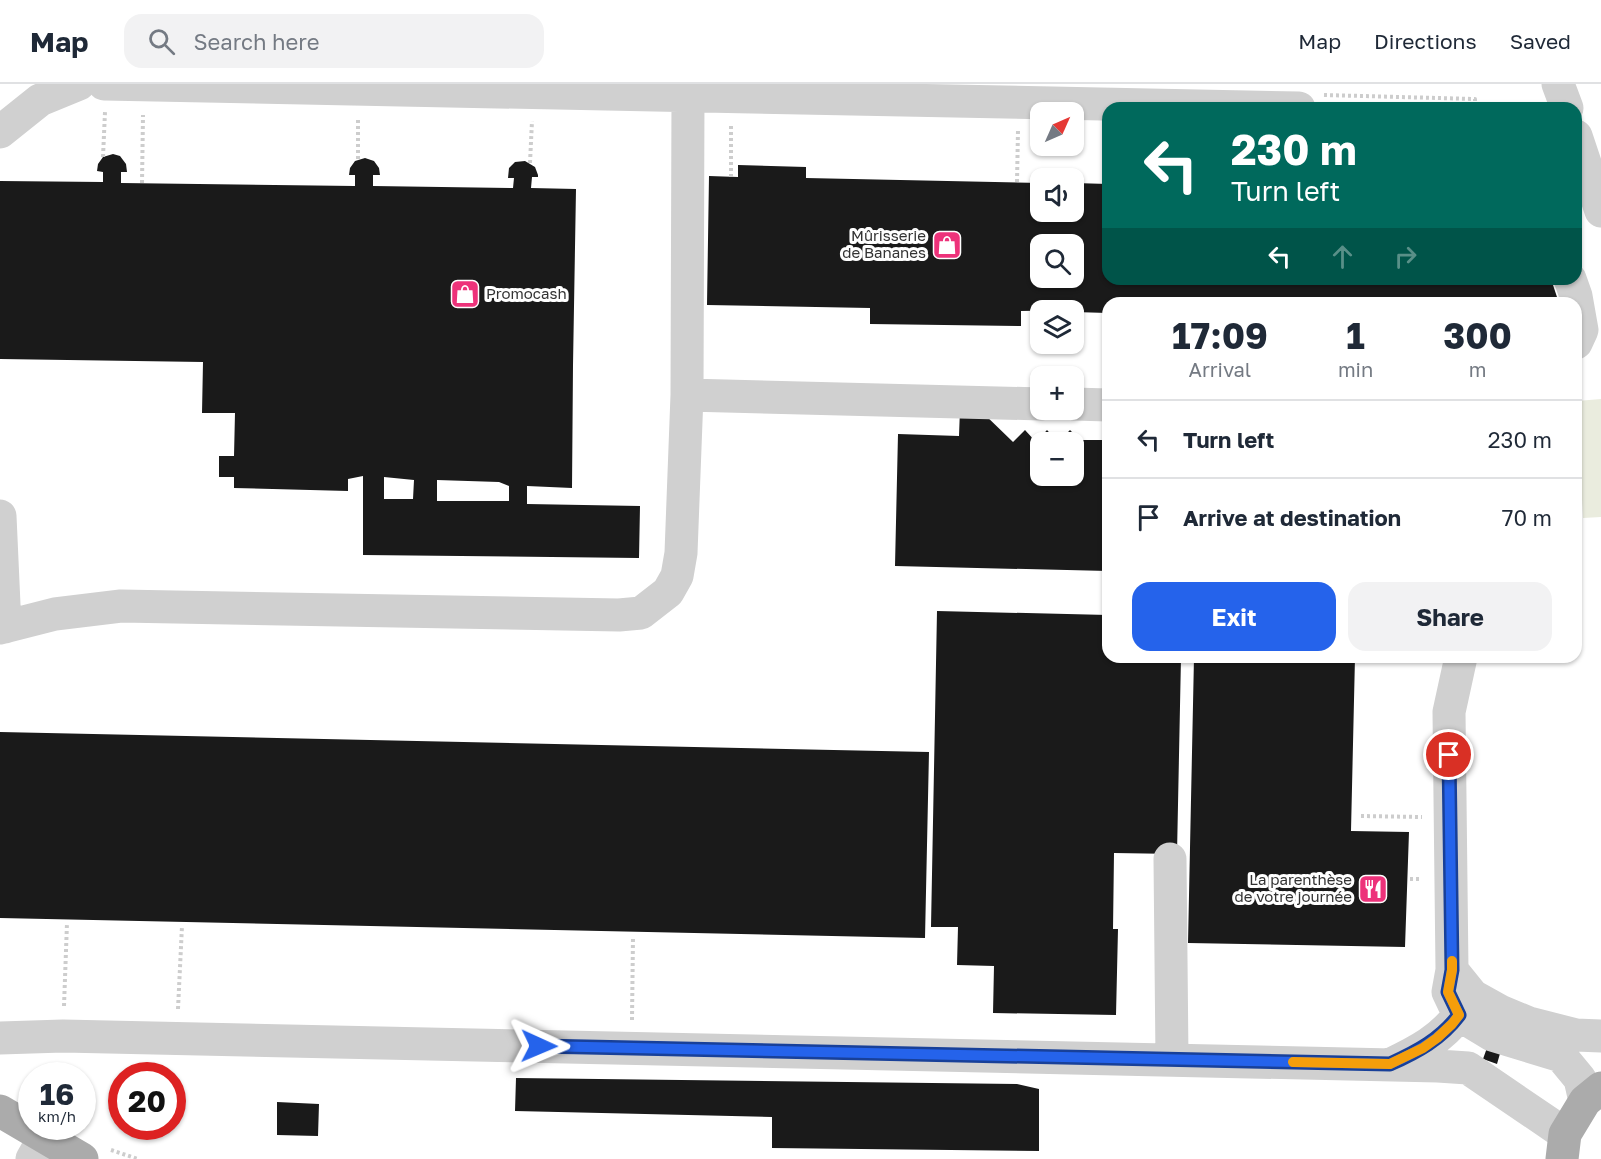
<!DOCTYPE html>
<html lang="en">
<head>
<meta charset="utf-8">
<style>
	:root { --surface:#fff; --page:#f2f2f3; --text:#1f2937; --muted:#747a83; --line:#e0e1e3; --accent:#2563eb }
	body { margin:0; font-family:"Golos Text",sans-serif; background:var(--page); color:var(--text); height:100vh; display:flex; flex-direction:column; font-size:22px; white-space:nowrap }
	* { box-sizing:border-box; margin:0 }
	p { font-size:20px; color:var(--muted) }
	.icon { flex:none; width:33px; height:33px; fill:none; stroke:currentColor; stroke-width:2; stroke-linecap:round; stroke-linejoin:round }
	.map { position:relative; flex:1; overflow:hidden }
	.side { position:absolute; left:1102px; top:213px; width:480px; height:366px; display:flex; flex-direction:column; background:var(--surface); border-radius:18px; box-shadow:0 2px 4px #0004 }
	.side>* { flex:none }
	.guide { position:absolute; left:1102px; top:18px; width:480px; height:183px; border-radius:18px; box-shadow:0 2px 4px #0004; background:#00695c; color:#fff; overflow:hidden }
	.needle { width:39px; rotate:45deg }
	.buttons { position:absolute; left:1030px; top:18px; display:grid; gap:12px }
	.buttons a { display:grid; place-items:center; width:54px; height:54px; border-radius:12px; background:var(--surface); box-shadow:0 2px 4px #0004; font-size:30px }
	.speed { position:absolute; left:18px; top:978px; display:flex; gap:12px; font-size:30px; font-weight:700; text-align:center }
	.speed>* { display:grid; place-content:center; width:78px; height:78px; border-radius:50%; background:var(--surface); box-shadow:0 2px 4px #0004; line-height:1 }
	.speed small { font-size:15px; font-weight:400 }
	.speed .limit { border:9px solid #d22; background:#fff; color:#111 }
	.pin { position:absolute; display:grid; place-items:center; width:51px; height:51px; color:#fff; margin:-26px; border:3px solid #fff; border-radius:50%; box-shadow:0 2px 6px #0007 }
	.me { position:absolute; width:66px; margin:-33px; rotate:91deg; stroke-linejoin:round; filter:drop-shadow(0 0 4px #0008) }
	.turn { display:flex; align-items:center; gap:21px; height:126px; padding:0 30px; font-size:27px }
	.turn .icon { width:78px; height:78px; stroke-width:2.5 }
	.turn b { display:block; font-size:42px; line-height:51px }
	.lanes { display:flex; align-items:center; height:57px; padding:0 30px; background:#0003; justify-content:center; gap:30px; direction:ltr }
	.lanes .off { opacity:.35 }
	.eta { display:flex; justify-content:space-evenly; align-items:center; height:102px; text-align:center }
	.eta b { font-size:36px; font-weight:700; line-height:42px }
	.primary-button { display:flex; gap:12px; margin-top:auto; padding:12px 30px }
	.primary-button a { flex:1; height:69px; border-radius:18px; background:var(--accent); color:#fff; font-size:24px; font-weight:700; line-height:69px; text-align:center }
	.primary-button a+a { background:var(--page); color:var(--text) }
	ul { padding:0; list-style:none }
	li { display:flex; align-items:center; gap:18px; height:78px; padding:0 30px; border-top:2px solid var(--line) }
	li div { flex:1 }
	li b { display:block; font-size:22px }
	li em { font-style:normal }
	header { display:flex; align-items:center; gap:36px; box-sizing:border-box; height:84px; padding:0 30px; background:var(--surface); border-bottom:2px solid var(--line) }
	header strong { font-size:28px }
	nav { display:flex; gap:33px; margin-inline-start:auto; font-size:21px }
	.search { width:420px; height:54px; background:var(--page); display:flex; align-items:center; gap:15px; box-sizing:border-box; padding:0 21px; border-radius:18px; color:var(--muted); font-size:22px }
	.map>svg:first-child { display:block }
</style>
</head>
<body>
<header>
<strong>Map</strong>
<div class="search"><svg class="icon" aria-label="search" viewBox="0 0 24 24"><circle cx="10" cy="10" r="6"/><path d="M15 15l6 6"/></svg>Search here</div>
<nav><a>Map</a><a>Directions</a><a>Saved</a></nav>
</header>
<div class="map">
<svg width="1601" height="1075" viewBox="0 0 1601 1075">
	<rect width="100%" height="100%" fill="#fff"/>
	<path fill="#eaecde" d="M1601,315V433L1583,434L1577,317Z"/>
	<path fill="#1a1a1a" fill-rule="evenodd" d="M113,70L120,72L126,80L127,88H121V99L355,102V91H349L350,84L355,77L365,74L374,77L379,84L380,91H373V102L513,104L514,94H508L509,84L515,78L525,77L535,83L538,91V93H532L531,104L576,105L573,281L572,404L527,402V420L640,422L639,474L363,471V392L348,395V407L234,404V393H219V372H234L235,329H202L203,278L0,275V97L103,98V88L97,87L98,80L103,73ZM384,393L414,396L413,415H384ZM437,396L499,398L509,402V417H437Z
		M738,81L806,83V94L1041,99V128H1074V99L1108,100V195H1551L1559,219H1108V229L1074,228V226L1021,227V242L870,240V224L707,221L709,92L738,93ZM1041,160H1074V194H1041Z
		M960,325L980,326L1013,358L1025,346L1036,358L1047,346L1058,358L1070,346L1080,356H1108V487L895,482L898,350L959,352ZM1041,358H1074V392H1041Z
		M937,527L1108,531V573H1181L1177,770L1114,769L1113,845H1118L1116,931L993,929L994,882L957,881L958,843H931Z
		M1194,573H1355L1351,747L1409,748L1405,863L1188,859Z
		M0,648L929,668L925,854L0,834Z
		M1488,961L1501,966L1497,980L1483,975Z
		M516,994L1017,1000L1039,1005V1067L772,1064V1033L515,1027Z
		M277,1018L319,1020L318,1052L277,1051Z"/>
	<g fill="none" stroke-linecap="round" stroke-linejoin="round">
		<path stroke="#cdcdcd" stroke-width="4" stroke-dasharray="3 3" stroke-linecap="butt" d="M1324,11L1475,15V24
			M103,73L105,28
			M358,75V34
			M530,79L532,37
			M731,93V40
			M1017,98L1018,46
			M142,99L143,31
			M1361,732L1422,733
			M1410,795H1421
			M64,922L67,839
			M178,925L182,842
			M632,936L633,853
			M111,1066L138,1075"/>
		<path stroke="#d0d0d0" stroke-width="33" d="M104,0L1299,24
			M1558,0L1567,24
			M0,48L40,16L79,0
			M1576,52L1601,127
			M1570,195L1576,212L1582,246L1576,259
			M687,311L688,11
			M1074,320L1108,321
			M0,432L5,543
			M0,544L55,530L121,522L619,531L641,529L668,508L677,492L681,469L687,311L1041,320
			M1461,573L1449,628L1452,886L1448,908L1459,931L1492,951L1561,972L1580,995L1585,1017
			M1170,775L1172,975
			M1452,886L1473,912L1500,927L1529,939L1576,951L1601,952
			M0,954L63,952L1438,982L1468,984L1565,1050
			M1391,980C1418,967 1441,955 1459,931
			M32,1075L44,1054"/>
		<path stroke="#ababab" stroke-width="33" d="M0,1027L82,1075
			M1562,1075L1565,1050L1585,1017L1601,1004"/>
	</g>
	<g fill="none" stroke-linecap="round" stroke-linejoin="round">
		<g stroke="#184099" stroke-width="15">
			<path id="route" d="M539,962L1390,980C1417,968 1441,955 1459,931L1448,908L1452,886L1449,671"/>
		</g>
		<use href="#route" stroke="#2563eb" stroke-width="10"/>
		<path stroke="#f59e0b" stroke-width="10" d="M1293,978L1390,980L1423,964L1437,954L1452,940L1459,931L1448,908L1452,886V877"/>
	</g>
	<defs>
		<g id="shop-square" transform="scale(1.5)"><rect x="-9" y="-9" width="18" height="18" rx="4" fill="#ed327a" stroke="#fff"/><path d="M-5-2.5h2.3a2.7 3.5 0 0 1 5.4 0H5L5.5 6h-11ZM-1.5-2.5h3a1.5 2.3 0 0 0-3 0Z" fill="#fff"/></g>
		<g id="restaurant-square" transform="scale(1.5)"><rect x="-9" y="-9" width="18" height="18" rx="4" fill="#ed327a" stroke="#fff"/><path d="M-5-6h1v4h1v-4h1v4h1v-4h1v5L-1.5 .5V6h-2V.5L-5-1ZM5-6V6H3V1.5H1.5Q1.5-4 5-6Z" fill="#fff"/></g>
	</defs>
	<g fill-rule="evenodd">
		<use href="#shop-square" x="947" y="161"/>
		<use href="#shop-square" x="465" y="210"/>
		<use href="#restaurant-square" x="1373" y="805"/>
	</g>
	<g text-anchor="middle" stroke-width="6" stroke-linejoin="round" paint-order="stroke">
		<g font-size="15" fill="#333" stroke="#fff" text-anchor="end">
			<text x="926" y="157">Mûrisserie<tspan x="926" dy="17">de Bananes</tspan></text>
			<text x="486" y="215" text-anchor="start">Promocash</text>
			<text x="1352" y="801">La parenthèse<tspan x="1352" dy="17">de votre journée</tspan></text>
		</g>
	</g>
</svg>
<div class="buttons">
<a><svg class="needle" viewBox="-14 -14 28 28"><path d="M0-13l5 13h-10z" fill="#e53935"/><path d="M0 13l5-13h-10z" fill="#747a83"/></svg></a>
<a><svg class="icon" aria-label="sound" viewBox="0 0 24 24"><path d="M4 9h4l5-4v14l-5-4H4zM17 9q2 3 0 6"/></svg></a>
<a><svg class="icon" aria-label="search" viewBox="0 0 24 24"><circle cx="10" cy="10" r="6"/><path d="M15 15l6 6"/></svg></a>
<a><svg class="icon" aria-label="layers" viewBox="0 0 24 24"><path d="M12 4l9 5-9 5-9-5zM3 14l9 5 9-5"/></svg></a>
<a>+</a>
<a>−</a>
</div>
<div class="speed"><div>16<small>km/h</small></div><div class="limit">20</div></div>
<div class="pin" style="left:1449px;top:671px;background:#d93025"><svg class="icon" aria-label="arrive" viewBox="0 0 24 24"><path d="M6 21V4h12l-3 4 3 4H6"/></svg></div>
<svg class="me" style="left:539px;top:962px" viewBox="-20 -20 40 40"><path d="M0-17L14 15 0 8-14 15z" fill="#2563eb" stroke="#fff" stroke-width="4"/></svg>
<div class="guide">
<div class="turn"><svg class="icon" aria-label="left" viewBox="0 0 24 24"><path d="M17 20v-9H6M10 6l-5 5 5 5"/></svg><div><b>230 m</b>Turn left</div></div>
<div class="lanes"><svg class="icon" aria-label="left" viewBox="0 0 24 24"><path d="M17 20v-9H6M10 6l-5 5 5 5"/></svg><svg class="icon off" aria-label="ahead" viewBox="0 0 24 24"><path d="M12 20V5M6 11l6-6 6 6"/></svg><svg class="icon off" aria-label="right" viewBox="0 0 24 24"><path d="M7 20v-9h11M14 6l5 5-5 5"/></svg></div>
</div>
<section class="side">
<div class="eta">
<div><b>17:09</b><p>Arrival</p></div>
<div><b>1</b><p>min</p></div>
<div><b>300</b><p>m</p></div>
</div>
<ul>
<li><svg class="icon" aria-label="left" viewBox="0 0 24 24"><path d="M17 20v-9H6M10 6l-5 5 5 5"/></svg><div><b>Turn left</b></div><em>230 m</em></li>
<li><svg class="icon" aria-label="arrive" viewBox="0 0 24 24"><path d="M6 21V4h12l-3 4 3 4H6"/></svg><div><b>Arrive at destination</b></div><em>70 m</em></li>
</ul>
<div class="primary-button"><a>Exit</a><a>Share</a></div>
</section>
</div>
</body>
</html>
